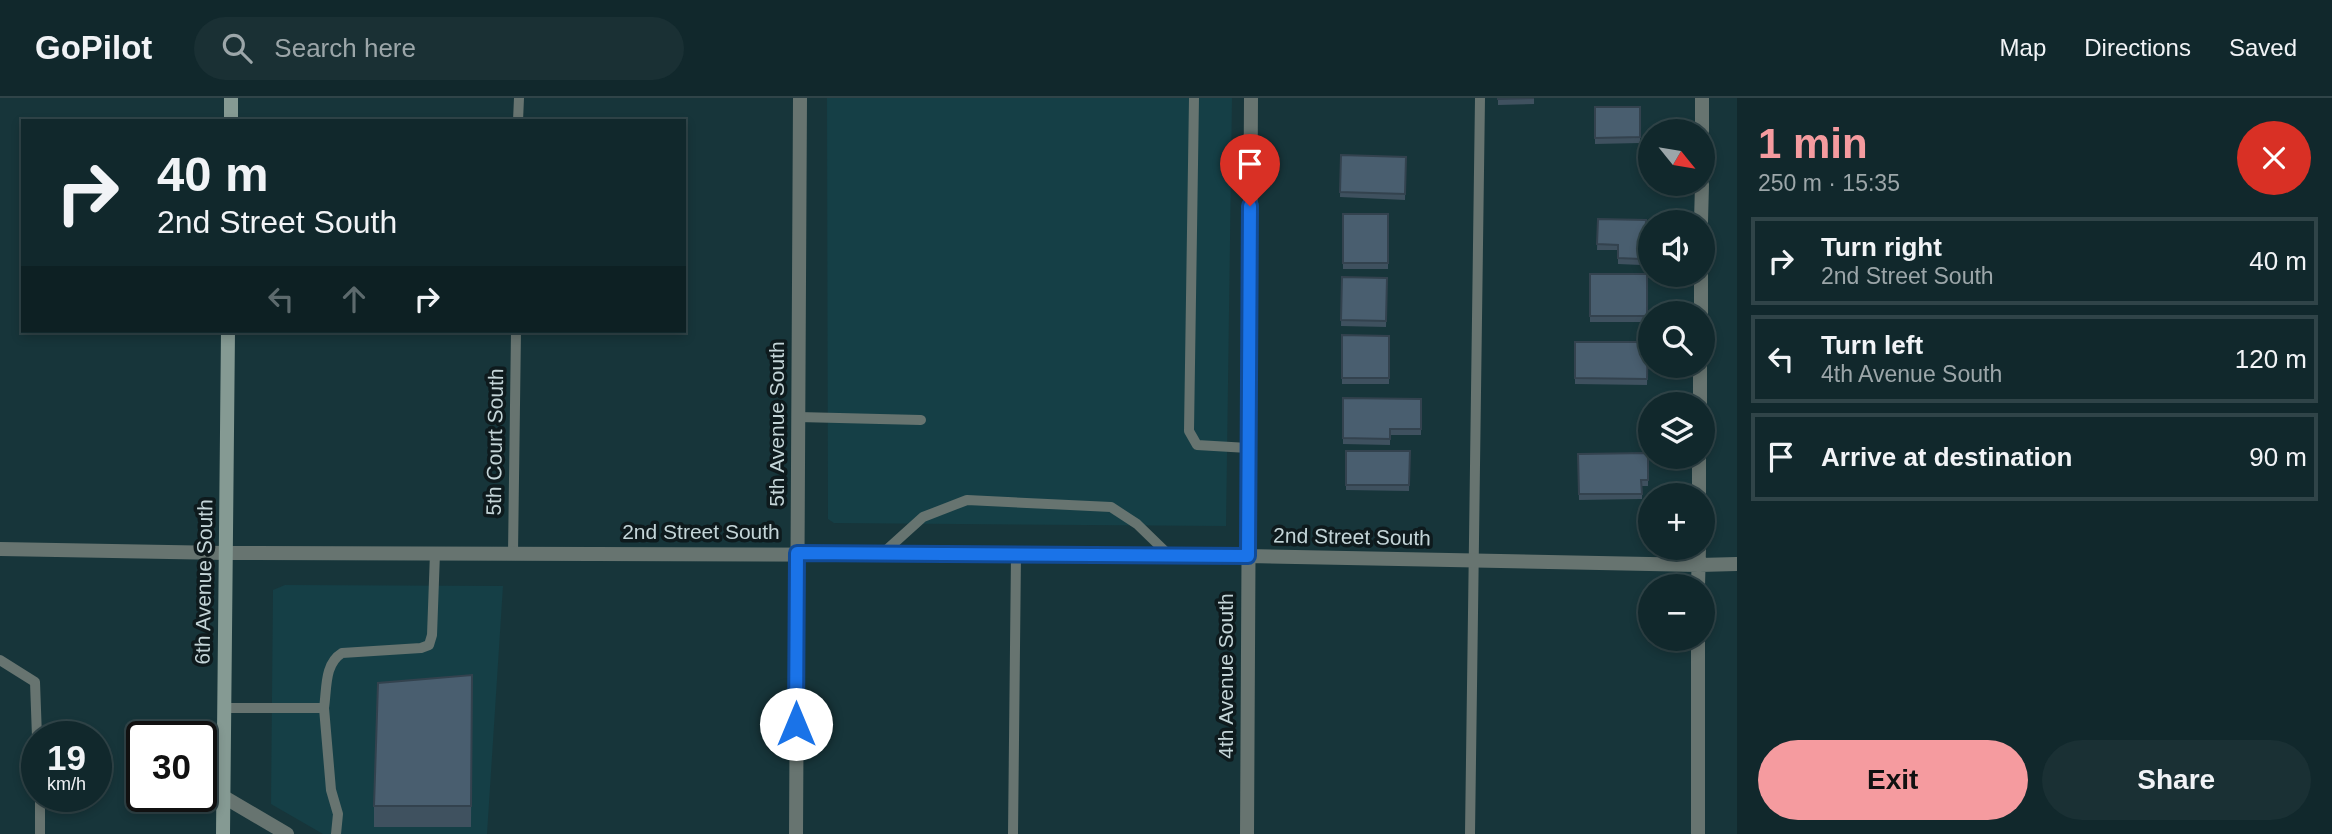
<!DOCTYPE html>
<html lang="en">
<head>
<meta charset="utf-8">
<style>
	:root { --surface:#11282c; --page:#1a3034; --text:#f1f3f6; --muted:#9ca6a9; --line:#304448; --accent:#f59b9f }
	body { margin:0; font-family:Helvetica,sans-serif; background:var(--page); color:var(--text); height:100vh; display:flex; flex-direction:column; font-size:26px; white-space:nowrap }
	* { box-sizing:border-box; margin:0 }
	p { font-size:23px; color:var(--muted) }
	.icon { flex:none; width:38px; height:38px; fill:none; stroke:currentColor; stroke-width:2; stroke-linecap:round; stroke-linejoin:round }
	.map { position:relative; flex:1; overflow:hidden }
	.details { display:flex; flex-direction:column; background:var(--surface); width:595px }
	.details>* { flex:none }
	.top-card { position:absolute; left:21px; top:21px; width:665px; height:214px; border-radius:0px; box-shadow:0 4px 10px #0003,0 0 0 2px var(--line); background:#11282c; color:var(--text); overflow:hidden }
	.needle { width:46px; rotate:120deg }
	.controls { position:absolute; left:1638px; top:21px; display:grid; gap:14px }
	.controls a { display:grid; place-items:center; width:77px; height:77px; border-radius:50%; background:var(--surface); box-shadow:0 4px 10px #0003,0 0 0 2px var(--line); font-size:35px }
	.speed { position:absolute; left:21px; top:623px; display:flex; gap:14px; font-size:35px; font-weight:700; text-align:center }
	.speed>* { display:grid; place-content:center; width:91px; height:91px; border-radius:50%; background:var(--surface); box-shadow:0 4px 10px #0003,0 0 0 2px var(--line); line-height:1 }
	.speed small { font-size:18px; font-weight:400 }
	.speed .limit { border:4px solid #111; border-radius:10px; background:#fff; color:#111 }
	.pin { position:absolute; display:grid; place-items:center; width:60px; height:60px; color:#fff; margin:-72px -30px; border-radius:50% 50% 50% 0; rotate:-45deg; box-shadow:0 0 7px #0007 }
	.pin .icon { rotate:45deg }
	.me { position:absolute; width:77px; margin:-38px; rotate:0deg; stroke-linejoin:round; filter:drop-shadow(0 0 5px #0008) }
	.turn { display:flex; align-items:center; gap:24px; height:147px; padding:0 21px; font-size:32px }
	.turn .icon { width:91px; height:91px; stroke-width:2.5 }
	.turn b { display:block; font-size:49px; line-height:60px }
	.lanes { display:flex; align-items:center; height:66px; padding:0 21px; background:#0003; justify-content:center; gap:35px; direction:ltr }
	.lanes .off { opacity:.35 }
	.round { display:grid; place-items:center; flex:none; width:74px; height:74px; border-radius:37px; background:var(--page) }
	.overview { display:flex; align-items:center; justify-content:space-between; height:119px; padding:0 21px }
	h1 { font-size:42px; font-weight:700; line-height:52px; color:var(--accent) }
	.cta { display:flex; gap:14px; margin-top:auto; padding:14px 21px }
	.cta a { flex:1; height:80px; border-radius:42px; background:var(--accent); color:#111; font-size:28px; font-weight:700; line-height:80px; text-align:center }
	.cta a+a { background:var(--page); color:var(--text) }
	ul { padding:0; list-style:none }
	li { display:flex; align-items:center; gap:21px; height:88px; margin:0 14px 10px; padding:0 7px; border:4px solid var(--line); border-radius:0px }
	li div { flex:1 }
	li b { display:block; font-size:26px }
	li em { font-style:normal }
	header { display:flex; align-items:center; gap:42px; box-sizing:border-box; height:98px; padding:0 35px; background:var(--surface); border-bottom:2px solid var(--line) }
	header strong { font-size:33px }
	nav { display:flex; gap:38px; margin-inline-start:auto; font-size:24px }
	.search { width:490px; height:63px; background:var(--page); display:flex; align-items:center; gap:18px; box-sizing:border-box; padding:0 24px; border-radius:38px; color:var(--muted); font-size:26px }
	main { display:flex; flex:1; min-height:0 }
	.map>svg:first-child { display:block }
</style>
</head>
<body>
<header>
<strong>GoPilot</strong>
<div class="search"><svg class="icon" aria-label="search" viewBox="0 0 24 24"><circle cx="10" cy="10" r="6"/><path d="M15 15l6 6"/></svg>Search here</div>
<nav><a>Map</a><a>Directions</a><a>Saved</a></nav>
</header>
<main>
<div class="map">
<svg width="1737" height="736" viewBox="0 0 1737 736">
	<rect width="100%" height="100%" fill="#17353a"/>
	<path fill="#153f46" d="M827,0H1232L1226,428L834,425L828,421Z
		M285,487L503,488L487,736H323L271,706L273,492Z"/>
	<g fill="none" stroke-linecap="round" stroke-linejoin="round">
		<path stroke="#677470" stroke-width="10" d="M1194,0L1189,333L1197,347L1248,350
			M518,23L519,0
			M798,319L921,322
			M513,455L516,233
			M882,456L923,419L967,402L1111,409L1137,426L1170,458
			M0,562L35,584L37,639
			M224,610H324C327,591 324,566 342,555L421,550L429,547L432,537L435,455
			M324,610L331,692L338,716L336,736
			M40,698V736
			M1013,736L1016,456
			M1470,736L1480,0"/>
		<path stroke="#677470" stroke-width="14" d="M1702,33V0
			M1701,124L1702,86
			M1701,215V177
			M1700,306V268
			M1699,397V359
			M0,451L225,455L1248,458L1699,467L1737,466
			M1698,488L1699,450
			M224,699L287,736
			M796,736L800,0
			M1247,736L1251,0
			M1698,736V541"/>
		<path stroke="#859a93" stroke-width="14" d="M231,23V0
			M223,736L228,233"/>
	</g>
	<path fill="#3f515f" d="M1498,0H1534V6L1498,7Z
		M1595,9H1640V45L1595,46Z
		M1341,57L1406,59L1405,102L1340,99Z
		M1343,116H1388V171H1343Z
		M1598,121L1646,122L1645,151H1641V167L1618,166V152H1597Z
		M1590,176H1647V224H1590Z
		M1342,179L1387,180L1386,229L1341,228Z
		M1342,237L1389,238V286H1342Z
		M1575,244H1648L1647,287L1575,286Z
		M1343,300L1421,301V337H1390V347L1343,346Z
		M1346,353H1410L1409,393L1346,392Z
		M1648,355V388H1642V401L1579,402L1578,356Z
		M472,577L471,729H374V708Z"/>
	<path fill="#495e6f" stroke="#33424e" stroke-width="2" d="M1498,0H1534L1498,1Z
		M1595,9H1640V39L1595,40Z
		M1341,57L1406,59L1405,96L1340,94Z
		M1343,116H1388V165H1343Z
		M1598,121L1646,122L1645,145H1641V161L1618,160V147L1597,146Z
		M1590,176H1647V218H1590Z
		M1342,179L1387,180L1386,223L1341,222Z
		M1342,237L1389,238V280H1342Z
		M1575,244H1648L1647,281L1575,280Z
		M1343,300L1421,301V331H1390V341L1343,340Z
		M1346,353H1410L1409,387H1346Z
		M1648,355V382H1641L1642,396H1579L1578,356Z
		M472,577L471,708H374L378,585Z"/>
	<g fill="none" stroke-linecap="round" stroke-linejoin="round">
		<g stroke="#114b97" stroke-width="18">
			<path id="route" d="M796,626L797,455L1248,458L1250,108"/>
		</g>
		<use href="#route" stroke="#1a73e8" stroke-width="12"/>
	</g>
	<g text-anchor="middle" stroke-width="7" stroke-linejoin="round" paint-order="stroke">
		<g font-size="21" fill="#c4d5d8" stroke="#0e1a1d">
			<text transform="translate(777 326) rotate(-90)" y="7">5th Avenue South</text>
			<text transform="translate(495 344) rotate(-89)" y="7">5th Court South</text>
			<text x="701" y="441">2nd Street South</text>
			<text transform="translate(1352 439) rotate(1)" y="7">2nd Street South</text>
			<text transform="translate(204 484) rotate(-89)" y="7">6th Avenue South</text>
			<text transform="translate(1226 578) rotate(-90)" y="7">4th Avenue South</text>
		</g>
	</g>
</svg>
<div class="controls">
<a><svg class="needle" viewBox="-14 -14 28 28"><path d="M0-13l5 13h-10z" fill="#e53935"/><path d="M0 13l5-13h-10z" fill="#9ca6a9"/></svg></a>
<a><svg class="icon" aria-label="sound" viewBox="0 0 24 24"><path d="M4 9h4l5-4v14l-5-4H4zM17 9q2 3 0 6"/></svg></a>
<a><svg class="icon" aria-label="search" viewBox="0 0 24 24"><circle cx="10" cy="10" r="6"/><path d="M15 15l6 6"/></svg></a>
<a><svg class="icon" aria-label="layers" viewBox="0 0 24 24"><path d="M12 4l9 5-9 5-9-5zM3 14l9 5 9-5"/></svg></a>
<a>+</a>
<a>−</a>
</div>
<div class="speed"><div>19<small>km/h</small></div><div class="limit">30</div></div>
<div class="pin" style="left:1250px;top:108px;background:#d93025"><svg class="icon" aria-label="arrive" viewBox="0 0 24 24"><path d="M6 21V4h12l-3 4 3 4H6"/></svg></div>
<svg class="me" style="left:796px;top:626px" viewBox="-20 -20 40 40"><circle r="19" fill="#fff"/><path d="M0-13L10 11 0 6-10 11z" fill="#1a73e8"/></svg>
<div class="top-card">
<div class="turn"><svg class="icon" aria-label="right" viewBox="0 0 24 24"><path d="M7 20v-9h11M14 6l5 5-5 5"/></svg><div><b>40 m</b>2nd Street South</div></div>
<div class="lanes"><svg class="icon off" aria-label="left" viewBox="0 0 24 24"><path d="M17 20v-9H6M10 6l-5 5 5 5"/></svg><svg class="icon off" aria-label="ahead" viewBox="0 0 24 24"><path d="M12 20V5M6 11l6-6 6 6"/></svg><svg class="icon" aria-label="right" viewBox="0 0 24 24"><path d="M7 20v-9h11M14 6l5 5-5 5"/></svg></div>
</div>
</div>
<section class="details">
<div class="overview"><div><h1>1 min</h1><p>250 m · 15:35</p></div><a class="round" style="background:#d93025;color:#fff"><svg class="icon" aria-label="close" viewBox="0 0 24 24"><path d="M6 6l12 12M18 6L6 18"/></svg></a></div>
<ul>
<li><svg class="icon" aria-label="right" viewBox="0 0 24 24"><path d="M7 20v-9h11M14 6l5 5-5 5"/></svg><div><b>Turn right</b><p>2nd Street South</p></div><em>40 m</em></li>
<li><svg class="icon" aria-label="left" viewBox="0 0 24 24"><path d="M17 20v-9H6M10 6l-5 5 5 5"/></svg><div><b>Turn left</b><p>4th Avenue South</p></div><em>120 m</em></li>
<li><svg class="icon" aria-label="arrive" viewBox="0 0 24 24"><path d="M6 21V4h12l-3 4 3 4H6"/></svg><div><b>Arrive at destination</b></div><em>90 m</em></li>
</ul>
<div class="cta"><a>Exit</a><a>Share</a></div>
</section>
</main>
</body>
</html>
